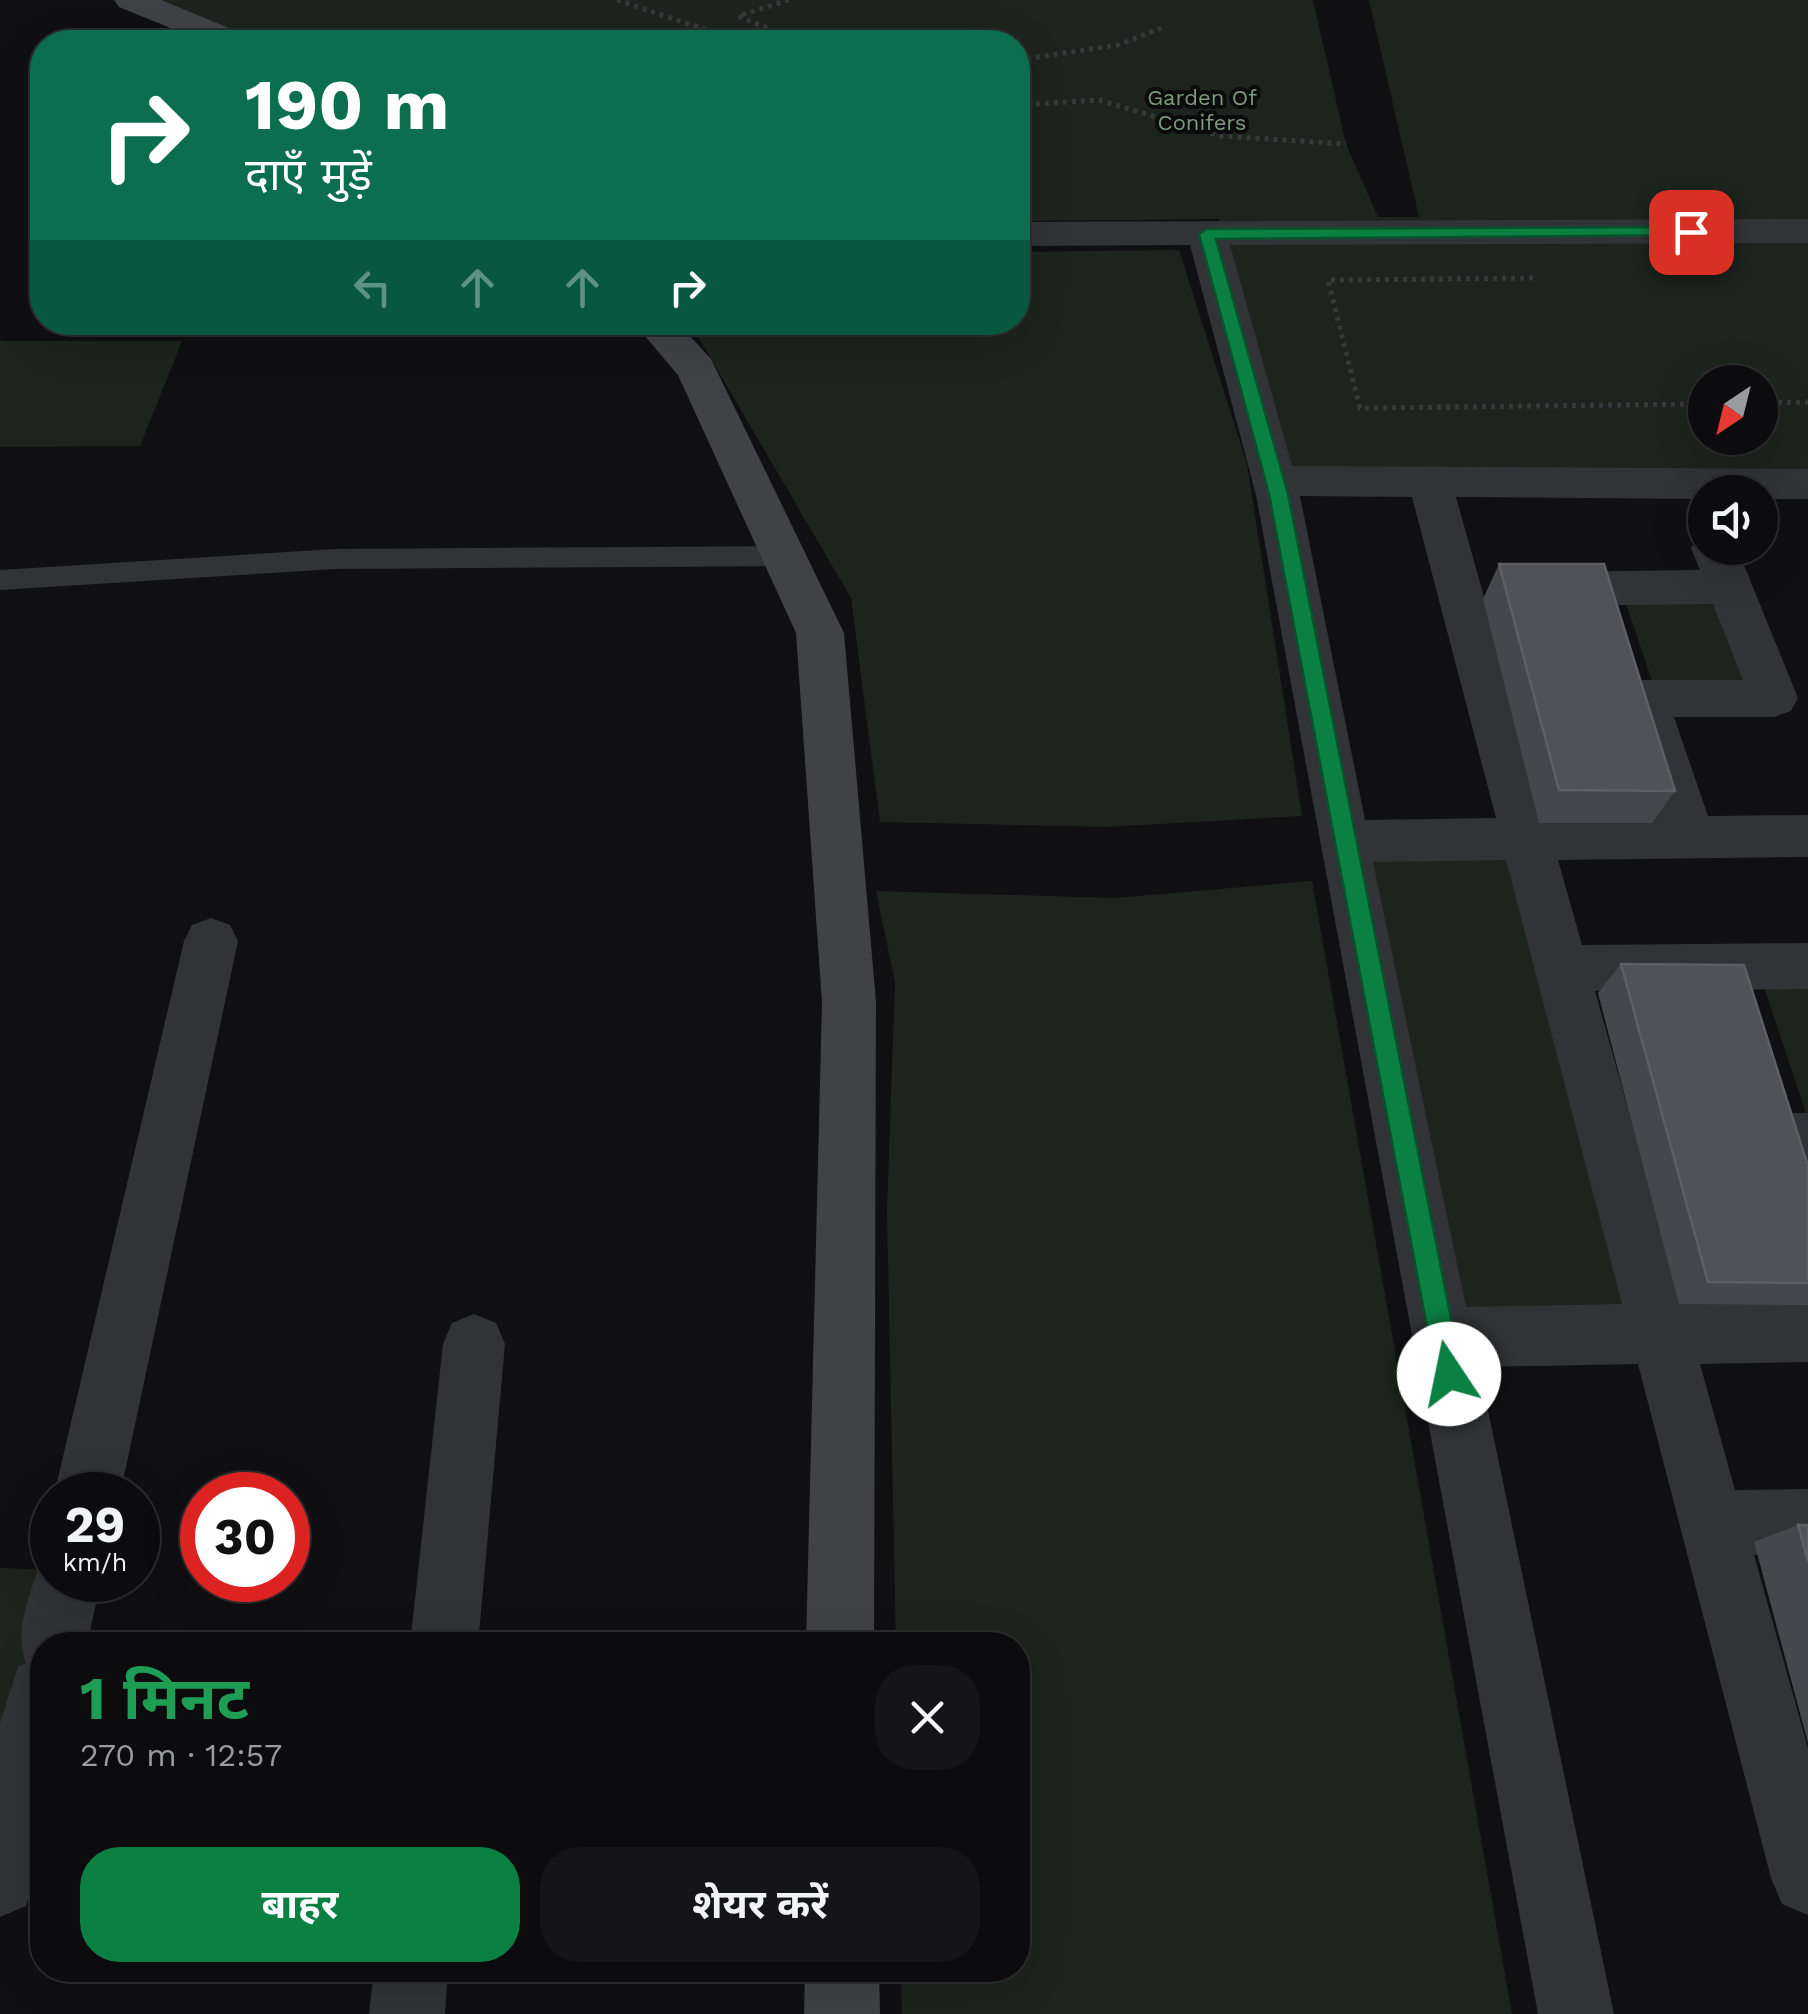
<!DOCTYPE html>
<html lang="hi">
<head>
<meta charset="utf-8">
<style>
	:root { --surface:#0c0c0e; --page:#151517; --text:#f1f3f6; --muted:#9a9b9e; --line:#2c2c2e; --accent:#0b8043 }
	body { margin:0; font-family:"Work Sans","Noto Sans Devanagari",sans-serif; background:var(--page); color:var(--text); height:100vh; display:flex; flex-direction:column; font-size:38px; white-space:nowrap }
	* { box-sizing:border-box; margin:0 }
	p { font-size:32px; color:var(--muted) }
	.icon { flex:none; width:55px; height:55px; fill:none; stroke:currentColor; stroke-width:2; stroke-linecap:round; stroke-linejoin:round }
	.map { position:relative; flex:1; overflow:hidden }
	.sheet { position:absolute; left:30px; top:1632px; width:1000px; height:350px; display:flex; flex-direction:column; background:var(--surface); border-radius:40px; box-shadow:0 10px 40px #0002,0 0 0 2px var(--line) }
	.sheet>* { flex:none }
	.banner { position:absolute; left:30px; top:30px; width:1000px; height:305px; border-radius:40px; box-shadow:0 10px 40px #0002,0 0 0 2px var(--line); background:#0b6e4f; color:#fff; overflow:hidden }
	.needle { width:65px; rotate:215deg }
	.tools { position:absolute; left:1688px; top:365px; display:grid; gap:20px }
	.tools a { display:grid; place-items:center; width:90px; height:90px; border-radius:50%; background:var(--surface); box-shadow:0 10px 40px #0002,0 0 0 2px var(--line); font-size:50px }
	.speed { position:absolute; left:30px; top:1472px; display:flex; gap:20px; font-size:50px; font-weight:700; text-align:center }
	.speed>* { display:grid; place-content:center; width:130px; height:130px; border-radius:50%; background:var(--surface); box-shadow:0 10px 40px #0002,0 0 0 2px var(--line); line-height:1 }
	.speed small { font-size:25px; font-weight:400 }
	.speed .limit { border:15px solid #d22; background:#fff; color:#111 }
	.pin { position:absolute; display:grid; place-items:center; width:85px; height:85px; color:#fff; margin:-42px; border-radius:20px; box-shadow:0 5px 15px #0006 }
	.me { position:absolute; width:110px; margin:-55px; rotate:349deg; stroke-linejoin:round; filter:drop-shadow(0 0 8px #0008) }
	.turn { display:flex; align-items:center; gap:35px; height:210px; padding:0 50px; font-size:45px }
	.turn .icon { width:130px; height:130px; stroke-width:2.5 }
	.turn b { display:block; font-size:70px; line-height:85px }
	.lanes { display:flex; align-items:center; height:95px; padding:0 50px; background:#0003; justify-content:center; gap:50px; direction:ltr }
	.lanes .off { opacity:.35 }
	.round { display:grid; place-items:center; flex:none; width:105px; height:105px; border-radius:40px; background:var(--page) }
	.summary { display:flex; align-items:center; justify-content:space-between; height:170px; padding:0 50px }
	h1 { font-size:60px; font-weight:700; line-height:75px; color:#1e9e55 }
	.primary-button { display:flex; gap:20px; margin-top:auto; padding:20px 50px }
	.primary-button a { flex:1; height:115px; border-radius:40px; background:var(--accent); color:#fff; font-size:40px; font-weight:700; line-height:115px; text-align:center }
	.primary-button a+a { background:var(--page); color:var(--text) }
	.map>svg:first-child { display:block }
</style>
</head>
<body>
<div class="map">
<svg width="1808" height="2014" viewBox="0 0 1808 2014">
	<rect width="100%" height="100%" fill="#101012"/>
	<path fill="#1d241d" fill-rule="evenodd" d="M134,0H1313L1346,144L1378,217H1419L1369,0H1808V470L1270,475L1219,219L1018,221V42H254ZM1705,382H1760V438H1705Z
		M1179,250L1247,464L1302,816L1105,827L880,822L851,598L690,323L1018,322V252Z
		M0,341H182L140,446L0,447Z
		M1718,598L1752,688L1654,687L1625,601Z
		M1526,839L1661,1334L1441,1337L1343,841Z
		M1312,881L1512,2014H902L901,1970H1018V1645H896L887,1211L895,982L876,891L1115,898Z
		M1808,982V1119L1763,984Z
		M0,1568L52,1570V1580H60L0,1804Z"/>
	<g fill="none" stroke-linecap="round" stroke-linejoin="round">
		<path stroke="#38393d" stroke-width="5" stroke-dasharray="4 5" stroke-linecap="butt" d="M617,0L743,42
			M789,0L738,16L799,42
			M1018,60L1118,45L1161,28
			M1018,105L1099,100L1220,136L1346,144
			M1533,278L1328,280L1360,408L1705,404
			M1760,403L1808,402"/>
		<path fill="#323336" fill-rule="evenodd" d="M786,546L796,549L799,556L796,563L786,566L335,569L0,590V570L335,549Z"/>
		<path fill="#323336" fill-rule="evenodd" d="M1808,219V243L1230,245L1292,466L1808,469V499H1760V492H1705V499L1456,497L1546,818L1658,817L1619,699L1626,686L1643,680H1743L1713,604L1537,606L1521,601L1514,589L1521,577L1537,572L1700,570L1691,548L1698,536L1705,534V548H1737L1798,698L1791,711L1774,717H1674L1708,816L1808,815V857L1558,860L1582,945L1808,943V989L1595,991L1683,1304L1808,1302V1362L1700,1364L1735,1490L1808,1489V1555H1754L1808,1748V1915L1782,1904L1771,1878L1638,1364L1479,1367L1614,2014H1538L1256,495L1190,245L1018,246V222ZM1300,496L1412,497L1496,818L1365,820ZM1506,860L1622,1304L1466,1307L1373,862Z
			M211,918L230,925L238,941L120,1495H54L184,941L192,925Z
			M1793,1113H1808V1209L1787,1201L1764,1139L1773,1120Z
			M474,1314L496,1323L505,1344L478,1645H410L443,1344L452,1323Z
			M52,1553V1580H101L87,1645H42V1852L26,1906L0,1917V1723L18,1667L26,1663C13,1631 31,1588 44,1556Z
			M374,1970H448L445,2014H369Z"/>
		<path fill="#404246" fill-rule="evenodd" d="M114,0H161L246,35L251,42H205L119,7Z
			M633,322H677L711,359L844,633L876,1002L874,1645H806L822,1002L796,633L678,375Z
			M805,1970H879L880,2014H804Z"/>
	</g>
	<path fill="#46474d" d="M1499,564L1675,791L1652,823H1539L1483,599Z
		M1621,964L1808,1166V1305L1679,1304L1598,993Z
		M1798,1525H1808V1743L1754,1542Z"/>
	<path fill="#505258" stroke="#5d5f66" stroke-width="2.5" d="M1499,564H1604L1675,791L1559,790Z
		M1621,964L1744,965L1808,1166V1283L1708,1282Z
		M1798,1525H1808V1561Z"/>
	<path fill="#0b8043" stroke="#07532c" stroke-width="2.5" d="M1691,227L1696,228V235L1216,239L1288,494L1462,1374L1458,1383L1449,1387L1440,1383L1436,1374L1269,494L1199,234L1207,229Z"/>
	<g text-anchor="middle" stroke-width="8" stroke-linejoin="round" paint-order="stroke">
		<g font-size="22" fill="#7a9c7b" stroke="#0b0b0d">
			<text x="1202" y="105">Garden Of<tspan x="1202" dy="25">Conifers</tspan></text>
		</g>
	</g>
</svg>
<div class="tools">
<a><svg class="needle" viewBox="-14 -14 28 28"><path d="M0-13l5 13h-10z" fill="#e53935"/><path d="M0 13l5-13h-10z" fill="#9a9b9e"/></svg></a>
<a><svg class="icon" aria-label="sound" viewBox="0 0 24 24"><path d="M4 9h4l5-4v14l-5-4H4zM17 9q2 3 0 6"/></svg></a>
</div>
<div class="speed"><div>29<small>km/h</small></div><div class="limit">30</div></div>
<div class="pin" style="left:1691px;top:232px;background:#d93025"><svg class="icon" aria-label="arrive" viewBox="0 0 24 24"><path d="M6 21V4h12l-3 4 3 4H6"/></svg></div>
<svg class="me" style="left:1449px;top:1374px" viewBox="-20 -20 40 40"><circle r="19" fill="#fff"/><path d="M0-13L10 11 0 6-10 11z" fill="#0b8043"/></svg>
<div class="banner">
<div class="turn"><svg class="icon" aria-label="right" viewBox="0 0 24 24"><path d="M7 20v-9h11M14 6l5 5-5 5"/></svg><div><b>190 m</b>दाएँ मुड़ें</div></div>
<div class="lanes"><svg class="icon off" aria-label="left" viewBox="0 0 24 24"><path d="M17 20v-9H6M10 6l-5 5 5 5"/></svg><svg class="icon off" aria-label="ahead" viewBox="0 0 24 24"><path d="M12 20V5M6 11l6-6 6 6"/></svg><svg class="icon off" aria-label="ahead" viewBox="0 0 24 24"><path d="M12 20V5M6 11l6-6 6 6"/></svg><svg class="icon" aria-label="right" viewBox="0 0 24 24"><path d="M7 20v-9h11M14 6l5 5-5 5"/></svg></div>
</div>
<section class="sheet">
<div class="summary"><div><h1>1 मिनट</h1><p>270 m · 12:57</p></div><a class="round"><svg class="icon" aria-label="close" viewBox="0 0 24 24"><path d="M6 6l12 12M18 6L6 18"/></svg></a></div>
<div class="primary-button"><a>बाहर</a><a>शेयर करें</a></div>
</section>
</div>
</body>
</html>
